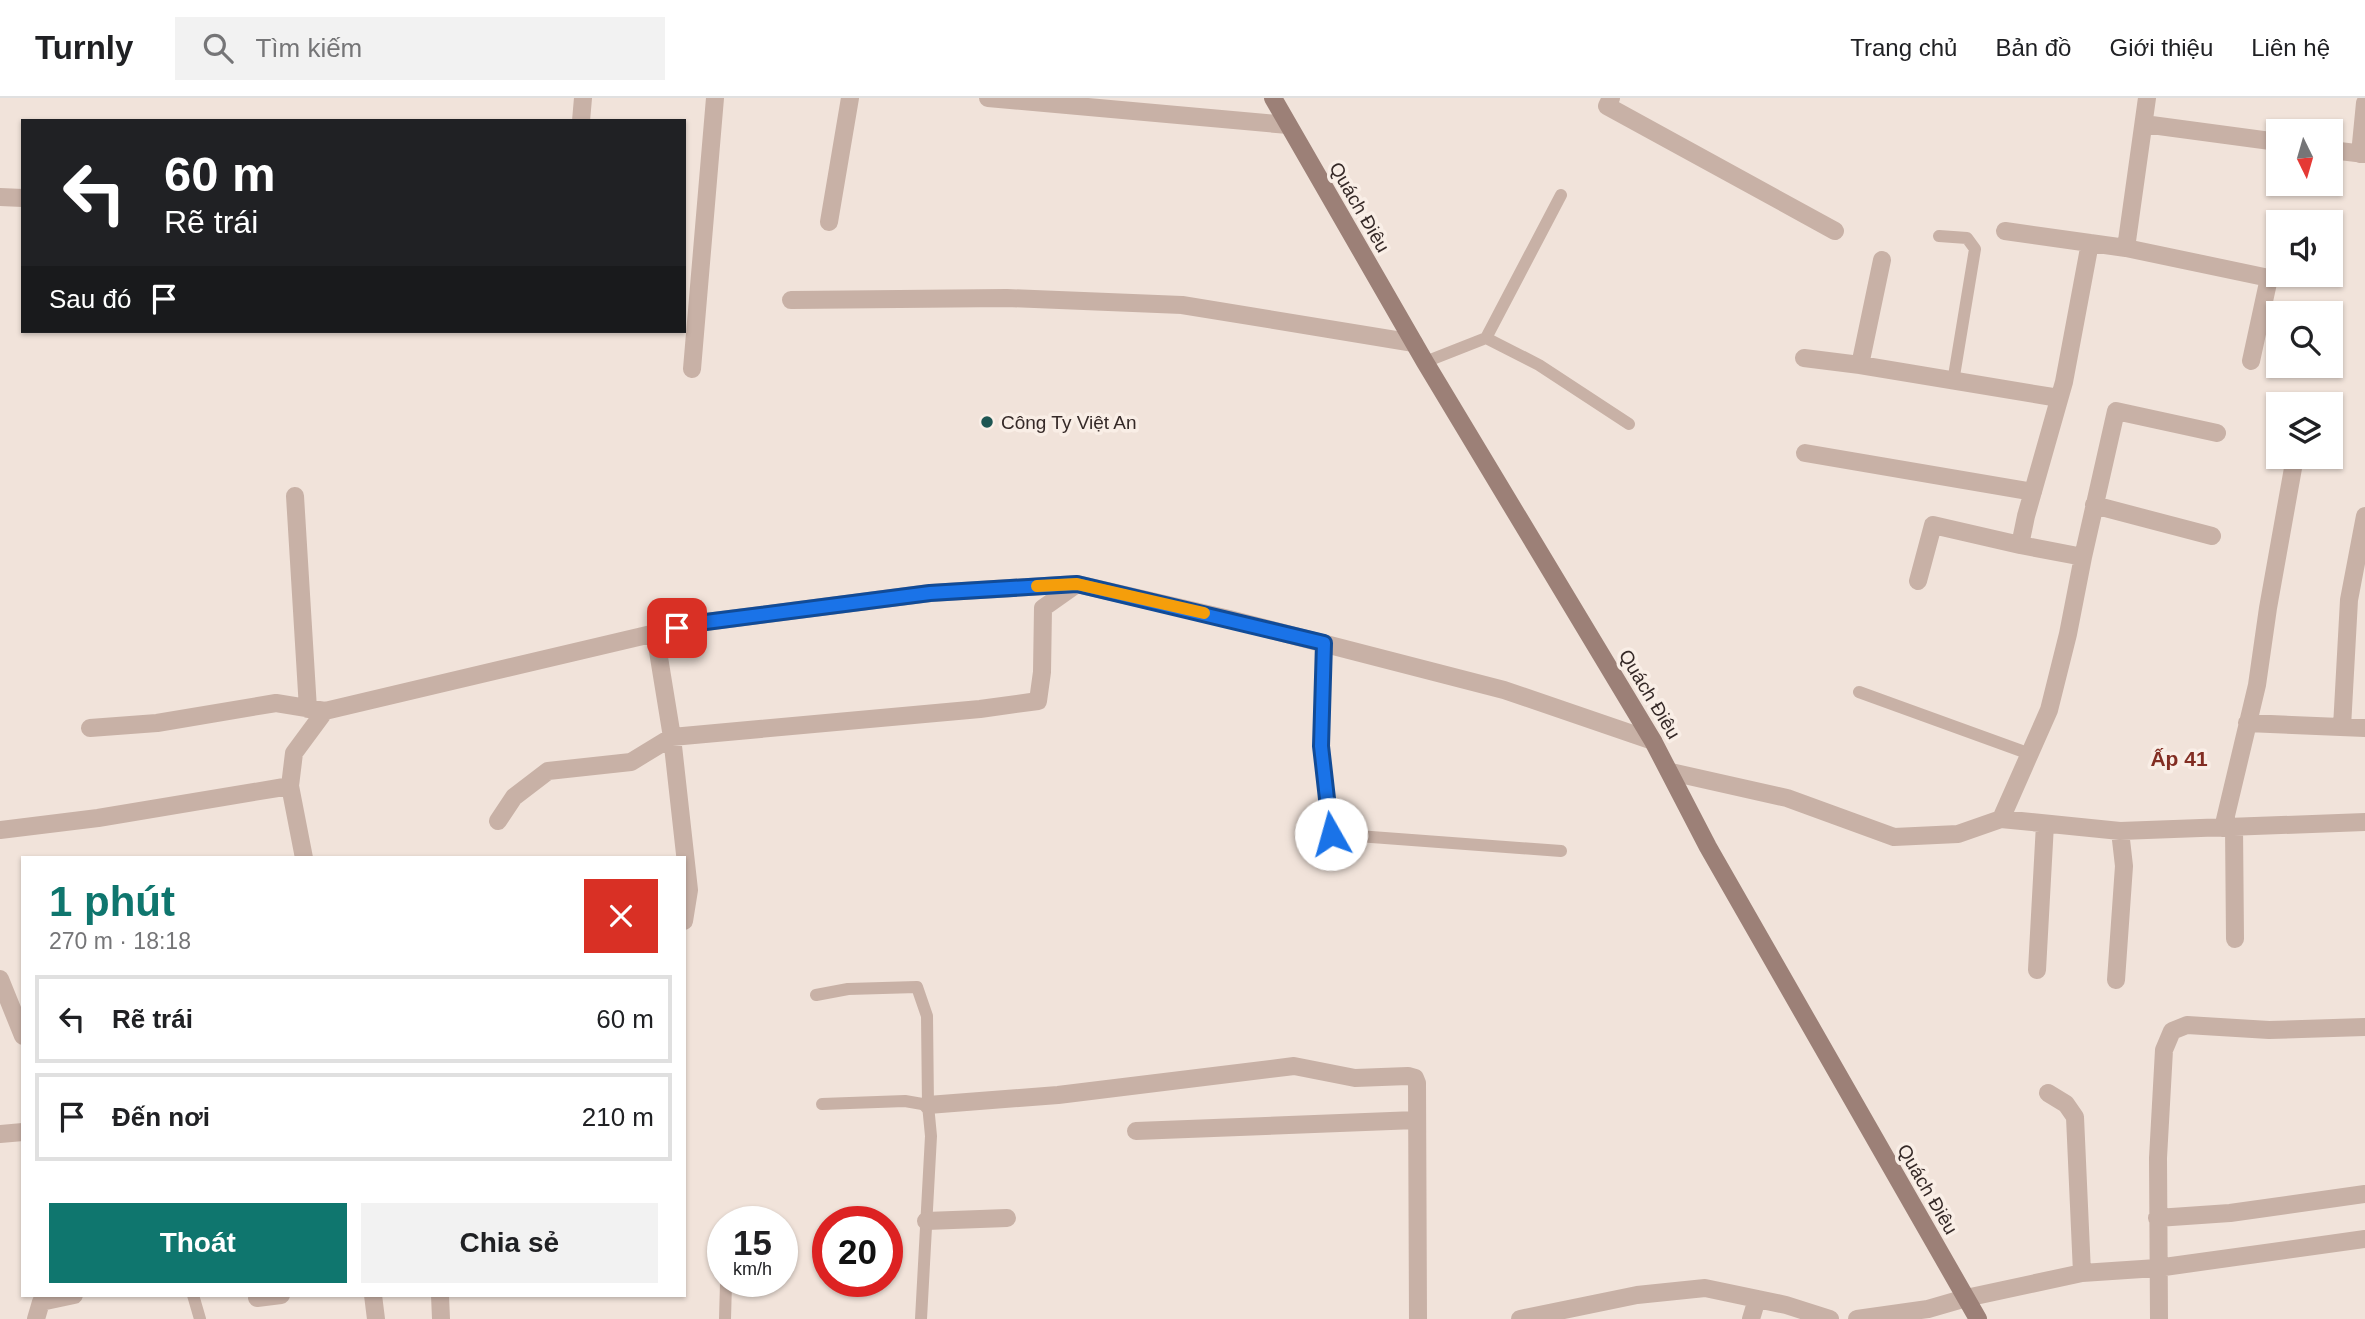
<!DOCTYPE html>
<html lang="vi">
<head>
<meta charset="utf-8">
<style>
	:root { --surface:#fff; --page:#f2f2f2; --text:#202124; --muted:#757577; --line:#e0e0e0; --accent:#0f766e }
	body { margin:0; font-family:Helvetica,sans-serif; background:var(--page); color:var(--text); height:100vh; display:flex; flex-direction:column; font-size:26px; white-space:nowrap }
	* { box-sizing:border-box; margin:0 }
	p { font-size:23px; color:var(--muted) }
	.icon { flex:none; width:38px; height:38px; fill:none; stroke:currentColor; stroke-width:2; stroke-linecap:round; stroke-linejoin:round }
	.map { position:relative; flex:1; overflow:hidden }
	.panel { position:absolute; left:21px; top:758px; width:665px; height:441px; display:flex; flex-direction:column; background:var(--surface); border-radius:0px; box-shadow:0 2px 5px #0004 }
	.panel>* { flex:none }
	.hud { position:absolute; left:21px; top:21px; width:665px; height:214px; border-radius:0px; box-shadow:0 2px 5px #0004; background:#202124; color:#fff; overflow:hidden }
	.needle { width:46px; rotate:175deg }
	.tools { position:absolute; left:2266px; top:21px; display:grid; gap:14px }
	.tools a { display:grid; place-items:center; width:77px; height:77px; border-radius:0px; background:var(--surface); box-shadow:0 2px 5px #0004; font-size:35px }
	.speed { position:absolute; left:707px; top:1108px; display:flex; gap:14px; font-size:35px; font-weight:700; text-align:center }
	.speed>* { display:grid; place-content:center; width:91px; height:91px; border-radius:50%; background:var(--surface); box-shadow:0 2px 5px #0004; line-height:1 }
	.speed small { font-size:18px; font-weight:400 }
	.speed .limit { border:10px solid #d22; background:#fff; color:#111 }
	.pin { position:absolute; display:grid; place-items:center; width:60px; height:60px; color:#fff; margin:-30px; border-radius:14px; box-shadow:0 4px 10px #0006 }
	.me { position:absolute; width:77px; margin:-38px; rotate:353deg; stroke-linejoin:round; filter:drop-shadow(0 0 5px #0008) }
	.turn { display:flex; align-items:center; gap:24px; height:147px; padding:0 28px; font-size:32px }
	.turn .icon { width:91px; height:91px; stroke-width:2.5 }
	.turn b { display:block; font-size:49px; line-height:60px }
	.then { display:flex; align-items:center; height:66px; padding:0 28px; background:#0003; gap:14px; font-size:26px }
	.round { display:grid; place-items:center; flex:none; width:74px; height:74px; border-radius:0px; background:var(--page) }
	.headline { display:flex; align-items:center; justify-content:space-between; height:119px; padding:0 28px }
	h1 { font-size:42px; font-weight:600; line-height:52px; color:var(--accent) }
	.cta { display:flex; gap:14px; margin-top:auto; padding:14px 28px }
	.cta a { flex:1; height:80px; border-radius:0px; background:var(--accent); color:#fff; font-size:28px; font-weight:600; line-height:80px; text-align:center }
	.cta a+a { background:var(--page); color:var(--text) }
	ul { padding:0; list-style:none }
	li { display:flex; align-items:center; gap:21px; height:88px; margin:0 14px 10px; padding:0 14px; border:4px solid var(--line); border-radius:0px }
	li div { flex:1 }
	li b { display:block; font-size:26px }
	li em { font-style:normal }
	header { display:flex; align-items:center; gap:42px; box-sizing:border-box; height:98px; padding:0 35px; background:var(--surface); border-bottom:2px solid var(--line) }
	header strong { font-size:33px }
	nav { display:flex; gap:38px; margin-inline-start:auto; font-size:24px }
	.search { width:490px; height:63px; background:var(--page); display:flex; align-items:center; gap:18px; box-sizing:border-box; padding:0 24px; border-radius:0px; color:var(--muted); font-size:26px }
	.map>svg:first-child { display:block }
</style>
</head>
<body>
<header>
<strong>Turnly</strong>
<div class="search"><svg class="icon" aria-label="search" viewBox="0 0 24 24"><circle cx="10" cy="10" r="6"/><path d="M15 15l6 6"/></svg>Tìm kiếm</div>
<nav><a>Trang chủ</a><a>Bản đồ</a><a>Giới thiệu</a><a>Liên hệ</a></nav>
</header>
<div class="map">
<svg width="2365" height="1221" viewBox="0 0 2365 1221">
	<rect width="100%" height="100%" fill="#f1e3da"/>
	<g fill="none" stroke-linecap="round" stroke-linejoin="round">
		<path stroke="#c8b1a6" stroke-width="12" d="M1939,138L1967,140L1975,151L1953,284
			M1486,240L1561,97
			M1425,264L1486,240L1539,267L1629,326
			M1324,545L1321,648L1331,736L1561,753
			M1859,594L2030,656
			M816,897L848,891L917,889L927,918L928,1007L931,1038L921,1221
			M822,1006L905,1003L928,1007
			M193,1197L200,1221
			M725,1221L726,1185"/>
		<path stroke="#c8b1a6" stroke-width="18" d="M988,0L1288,27
			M1611,0L1607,8L1835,133
			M581,23L583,0
			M2144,26L2278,44
			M2331,52L2365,56
			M2360,56L2365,5
			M0,99L23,100
			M829,124L850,0
			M2005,133L2090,145
			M2126,150L2269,180L2251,263
			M791,202L1007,200L1182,207L1414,245
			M1804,260L1860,267L2059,300
			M1860,267L1882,162
			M692,271L715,0
			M1805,355L2033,394
			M295,398L308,611
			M2094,407L2212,438
			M2083,459L2116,313L2217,335
			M1918,483L1933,427L2020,447
			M2247,625L2365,630
			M2342,629L2349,502L2365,418
			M90,630L157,625L276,605L325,613
			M1671,674L1787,700L1894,739L1958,736L2001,721L2120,733L2365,724
			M290,688L304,760
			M2001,721L2049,612L2068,536L2083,459L2020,447L2026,418L2064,284L2090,145L2126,150L2147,0
			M498,723L514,699L548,673L631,664L672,639L655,535
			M2234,729L2235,841
			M2223,730L2257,587L2268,510L2295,359
			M0,732L98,720L290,688L294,655L325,613L698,525L930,495L1077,486L1229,521L1504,592L1653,643
			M684,823L689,792L672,639L980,611L1038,603L1042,574L1043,510L1077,486
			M2037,872L2045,726
			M0,881L23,938
			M2116,882L2124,768L2120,733
			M2048,995L2066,1006L2075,1019L2082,1175
			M928,1007L1058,997L1294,968L1355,980L1408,978L1415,980L1417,985L1418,1221
			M1136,1033L1416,1022
			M0,1036L23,1034
			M2157,1120L2230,1115L2365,1096
			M926,1123L1007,1120
			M373,1197L376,1221
			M440,1197L441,1221
			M257,1200L281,1197
			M36,1221L41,1204L74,1197
			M1520,1221L1637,1197L1705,1190L1786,1207L1830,1221
			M1751,1221L1757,1201
			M1857,1221L1928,1211L1966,1200L2082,1175L2157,1170L2365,1141
			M2159,1221L2158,1060L2164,952L2172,933L2187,927L2269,932L2365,929"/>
		<path stroke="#9c8077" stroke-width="18" d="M1273,0L1425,264L1653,643L1708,749L1978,1221"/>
	</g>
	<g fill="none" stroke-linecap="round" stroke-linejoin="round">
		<g stroke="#114b97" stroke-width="18">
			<path id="route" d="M677,530L698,525L930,495L1077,486L1324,545L1321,648L1331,736"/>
		</g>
		<use href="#route" stroke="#1a73e8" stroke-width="12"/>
		<path stroke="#f59e0b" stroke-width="12" d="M1037,488L1077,486L1204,515"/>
	</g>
	<circle fill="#1d5552" stroke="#f9eee6" stroke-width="2.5" cx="987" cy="324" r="7"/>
	<g text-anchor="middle" stroke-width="7" stroke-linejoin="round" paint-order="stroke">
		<g font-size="19" fill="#352927" stroke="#f9eee6">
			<text transform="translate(1360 109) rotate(60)" y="7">Quách Điêu</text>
			<text transform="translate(1650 596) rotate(59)" y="7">Quách Điêu</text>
			<text transform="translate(1928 1091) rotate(60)" y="7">Quách Điêu</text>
		</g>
		<g font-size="19" fill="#352927" stroke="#f9eee6" text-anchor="start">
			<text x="1001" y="331">Công Ty Việt An</text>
		</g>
		<g font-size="21" font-weight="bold" fill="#822d22" stroke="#f9eee6">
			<text x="2179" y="668">Ấp 41</text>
		</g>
	</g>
</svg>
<div class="tools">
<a><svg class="needle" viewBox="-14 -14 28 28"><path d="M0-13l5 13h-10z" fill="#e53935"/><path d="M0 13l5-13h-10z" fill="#757577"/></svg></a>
<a><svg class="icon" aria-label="sound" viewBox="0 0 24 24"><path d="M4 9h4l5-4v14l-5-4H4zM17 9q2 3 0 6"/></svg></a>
<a><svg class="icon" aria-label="search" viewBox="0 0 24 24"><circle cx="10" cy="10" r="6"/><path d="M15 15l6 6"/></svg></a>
<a><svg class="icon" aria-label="layers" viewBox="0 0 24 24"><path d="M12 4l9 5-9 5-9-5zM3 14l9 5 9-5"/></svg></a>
</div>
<div class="speed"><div>15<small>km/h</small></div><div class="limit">20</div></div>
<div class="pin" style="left:677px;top:530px;background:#d93025"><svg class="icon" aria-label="arrive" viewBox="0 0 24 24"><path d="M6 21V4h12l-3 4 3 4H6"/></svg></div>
<svg class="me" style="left:1331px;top:736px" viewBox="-20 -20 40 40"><circle r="19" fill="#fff"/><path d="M0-13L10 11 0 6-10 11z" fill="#1a73e8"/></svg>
<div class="hud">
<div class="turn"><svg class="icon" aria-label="left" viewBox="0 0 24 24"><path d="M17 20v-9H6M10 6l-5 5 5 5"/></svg><div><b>60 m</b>Rẽ trái</div></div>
<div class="then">Sau đó<svg class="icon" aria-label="arrive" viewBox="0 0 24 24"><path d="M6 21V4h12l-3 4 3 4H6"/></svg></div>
</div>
<section class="panel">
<div class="headline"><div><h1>1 phút</h1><p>270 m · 18:18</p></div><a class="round" style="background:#d93025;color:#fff"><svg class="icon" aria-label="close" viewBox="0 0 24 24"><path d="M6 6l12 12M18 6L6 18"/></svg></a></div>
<ul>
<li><svg class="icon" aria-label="left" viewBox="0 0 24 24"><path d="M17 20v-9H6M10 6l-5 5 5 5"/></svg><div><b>Rẽ trái</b></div><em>60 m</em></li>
<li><svg class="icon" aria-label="arrive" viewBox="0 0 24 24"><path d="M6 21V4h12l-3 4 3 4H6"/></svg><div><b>Đến nơi</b></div><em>210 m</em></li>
</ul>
<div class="cta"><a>Thoát</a><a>Chia sẻ</a></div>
</section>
</div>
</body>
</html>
